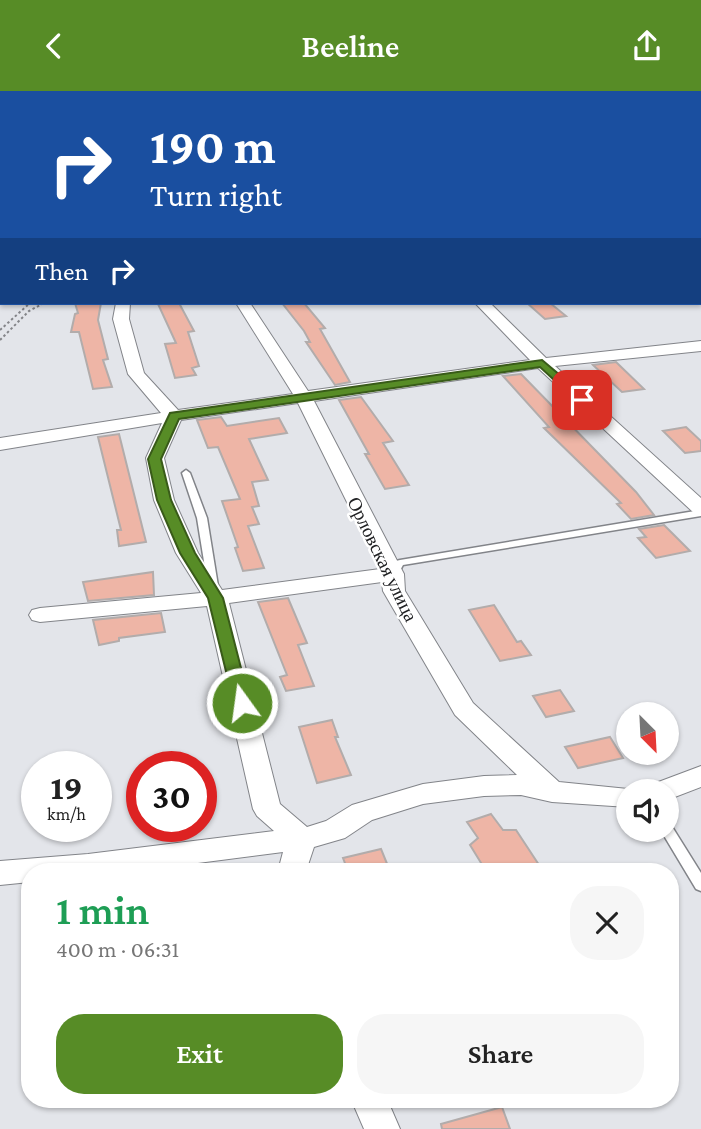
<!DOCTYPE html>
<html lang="en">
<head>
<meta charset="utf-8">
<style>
	:root { --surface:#fff; --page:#f6f6f6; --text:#222; --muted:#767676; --accent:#578c26 }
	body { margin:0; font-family:"Crimson Pro",serif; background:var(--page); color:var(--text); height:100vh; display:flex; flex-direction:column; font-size:26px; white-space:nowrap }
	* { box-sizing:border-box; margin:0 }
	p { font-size:23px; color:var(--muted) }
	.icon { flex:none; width:38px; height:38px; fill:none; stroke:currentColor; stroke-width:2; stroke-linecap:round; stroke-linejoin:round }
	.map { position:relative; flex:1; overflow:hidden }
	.sheet { position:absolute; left:21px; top:772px; width:658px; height:245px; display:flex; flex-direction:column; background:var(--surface); border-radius:28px; box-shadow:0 2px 5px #0004 }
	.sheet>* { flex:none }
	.banner { position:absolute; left:0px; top:0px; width:702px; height:214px; box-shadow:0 2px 5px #0004; background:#1a4fa0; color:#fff; overflow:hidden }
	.needle { width:46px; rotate:156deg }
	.fabs { position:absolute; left:616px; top:611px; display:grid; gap:14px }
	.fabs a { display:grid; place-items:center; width:63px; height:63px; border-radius:50%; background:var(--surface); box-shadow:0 2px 5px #0004; font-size:35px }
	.speed { position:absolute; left:21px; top:660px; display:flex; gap:14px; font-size:35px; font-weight:700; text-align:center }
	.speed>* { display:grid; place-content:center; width:91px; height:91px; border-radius:50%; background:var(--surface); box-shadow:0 2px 5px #0004; line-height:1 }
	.speed small { font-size:18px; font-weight:400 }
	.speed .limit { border:10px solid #d22; background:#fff; color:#111 }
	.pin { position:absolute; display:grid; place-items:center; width:60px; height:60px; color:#fff; margin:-30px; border-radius:14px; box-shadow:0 4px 10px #0006 }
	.me { position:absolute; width:77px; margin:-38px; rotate:346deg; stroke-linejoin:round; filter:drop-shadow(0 0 5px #0008) }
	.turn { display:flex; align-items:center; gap:24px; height:147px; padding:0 35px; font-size:32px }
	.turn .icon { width:91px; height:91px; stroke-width:2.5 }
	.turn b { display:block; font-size:49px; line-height:60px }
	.then { display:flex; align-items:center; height:66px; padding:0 35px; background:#0003; gap:14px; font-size:26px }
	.round { display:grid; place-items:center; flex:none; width:74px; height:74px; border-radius:28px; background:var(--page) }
	.headline { display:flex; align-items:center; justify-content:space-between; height:119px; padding:0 35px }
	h1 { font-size:42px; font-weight:600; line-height:52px; color:#1e9e55 }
	.cta { display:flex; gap:14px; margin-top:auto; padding:14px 35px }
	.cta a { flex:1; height:80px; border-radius:28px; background:var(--accent); color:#fff; font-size:28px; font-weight:600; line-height:80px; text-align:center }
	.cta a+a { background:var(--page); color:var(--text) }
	header { display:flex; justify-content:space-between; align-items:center; height:91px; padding:0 35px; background:var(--accent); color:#fff; font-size:32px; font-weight:600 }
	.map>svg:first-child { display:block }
</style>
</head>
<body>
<header><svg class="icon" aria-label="back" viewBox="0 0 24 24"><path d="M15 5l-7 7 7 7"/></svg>Beeline<svg class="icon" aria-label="share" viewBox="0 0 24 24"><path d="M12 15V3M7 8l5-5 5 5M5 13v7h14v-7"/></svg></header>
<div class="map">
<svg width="701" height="1038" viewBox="0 0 701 1038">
	<rect width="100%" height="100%" fill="#e3e5ea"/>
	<path fill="#eeb5a6" stroke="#b2acab" stroke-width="2" d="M75,212H101L98,229L108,268L103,269L112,296L93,298L79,241H71L75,223L78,222Z
		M179,212L194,240L188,241L199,275L192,277L196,284L175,287L165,253L176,252L158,213Z
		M282,212H304L325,237L320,238L350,291L335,294L306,251H310L304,240Z
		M527,212H550L566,225L545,228Z
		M616,271L644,298L622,301L593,274Z
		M521,283L636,401L654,424L631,428L617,413L621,412L544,337L549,336L503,285Z
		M361,306L393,350L383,352L409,394L385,398L365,363H369L339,309Z
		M221,326L227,335L279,327L287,342L249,348L268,389L252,391L259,415L252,416L259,433L248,435L264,477L243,480L235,457L238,456L222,410L240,408L218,356L208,357L197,329Z
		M686,336L701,350V360L685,362L663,340Z
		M119,343L146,451L119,455L117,439H121L98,346Z
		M664,434L690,460L656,467L638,447L646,446L639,438Z
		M153,481L154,504L88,510L83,491Z
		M288,507L307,552L298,554L314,595L286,600L280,586L287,584L258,511Z
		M494,514L517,551L521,550L531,564L500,570L469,519Z
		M161,522L165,541L119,547V550L99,554L93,529Z
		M560,599L574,620L546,626L533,605Z
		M332,629L338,646H335L351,684L317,692L299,636Z
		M610,646L623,667L578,677L565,656Z
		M491,723L503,739H516L543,780H486L470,754L478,747L467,731Z
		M381,758L390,780H348L343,767Z
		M502,1016L510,1038H442L441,1033Z"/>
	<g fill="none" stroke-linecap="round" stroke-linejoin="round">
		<g stroke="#828489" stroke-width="3">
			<path id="lane" d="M0,74H2V78H0Z
				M186,379L190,382L207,427L218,495L213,498L208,495L197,427L182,382Z
				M701,419V425L403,474L397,485H389L388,483L396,470L400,469Z
				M667,733L671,734L701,782V800L696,798L660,738H667Z"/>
		</g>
		<g stroke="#828489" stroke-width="2">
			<path id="street" d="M1,0H11V2L2,3Z
				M134,0H144L145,2H135Z
				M269,0H279L280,2H270Z
				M409,0H452L407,2Z
				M634,0H645L647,2H635Z
				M0,23H2V29H0Z
				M700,26H701V33H700Z
				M701,64V71H700V64Z
				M700,158H701V166H700Z
				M116,212H130L129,228L144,282L178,319L293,303L236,212H250L308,300L530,269L475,212H490L546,267L701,250V260L555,275L701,407V424L694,422L538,277L314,310L404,483L405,500L473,612L559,691L638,699L628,700V716L552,711L521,704L484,705L423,713L372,729L345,747L314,756L306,780H278L283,761L136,780H30V791L0,794V770L88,763L274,740L257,725L253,718L207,515L40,531L32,529L29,524L32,519L40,517L201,502L176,462L154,409L146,367L162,332L0,359V347L161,322L128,283L113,228ZM298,312L380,478L222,499L198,462L174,409L164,367L181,329ZM382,491L383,500L455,624L517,684L484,685L423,693L352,714L326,730L307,736L280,713L229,512Z
				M701,675V696L667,709V700H649L653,693Z
				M351,1008H387L400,1038H364Z"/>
		</g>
		<path stroke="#848589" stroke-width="2" stroke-dasharray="2.5 2.5" stroke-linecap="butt" d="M0,239L30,212
			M0,249L29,220L44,212"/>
		<use href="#lane" fill="#fff" fill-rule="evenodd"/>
		<use href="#street" fill="#fff" fill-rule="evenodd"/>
	</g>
	<path fill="#578c26" stroke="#395b19" stroke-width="2" d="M542,269L586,306V311H578L540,276L179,328L161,368L171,409L195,462L223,507L250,612L242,618L235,617L208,507L180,462L157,409L148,368L170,322Z"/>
	<g text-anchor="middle" stroke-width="5" stroke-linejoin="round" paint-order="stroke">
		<g font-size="19" fill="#202123" stroke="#fff">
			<text transform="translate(383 468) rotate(64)" y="7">Орловская улица</text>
		</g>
	</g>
</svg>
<div class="fabs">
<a><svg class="needle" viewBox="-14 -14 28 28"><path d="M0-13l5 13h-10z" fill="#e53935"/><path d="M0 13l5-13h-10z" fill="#767676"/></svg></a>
<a><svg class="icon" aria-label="sound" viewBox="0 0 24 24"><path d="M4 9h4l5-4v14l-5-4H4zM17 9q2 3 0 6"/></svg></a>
</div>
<div class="speed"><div>19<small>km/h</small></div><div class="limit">30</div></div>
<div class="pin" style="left:582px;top:309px;background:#d93025"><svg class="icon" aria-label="arrive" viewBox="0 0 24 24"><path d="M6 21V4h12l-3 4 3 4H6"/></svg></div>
<svg class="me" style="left:242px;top:612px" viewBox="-20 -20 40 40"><circle r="17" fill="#578c26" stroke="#fff" stroke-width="3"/><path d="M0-11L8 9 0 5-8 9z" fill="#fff"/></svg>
<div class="banner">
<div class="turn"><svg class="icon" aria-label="right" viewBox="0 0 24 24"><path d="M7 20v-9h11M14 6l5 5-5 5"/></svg><div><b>190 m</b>Turn right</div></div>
<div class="then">Then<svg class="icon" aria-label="right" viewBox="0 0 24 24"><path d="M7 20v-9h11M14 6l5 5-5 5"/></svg></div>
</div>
<section class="sheet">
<div class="headline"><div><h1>1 min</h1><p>400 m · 06:31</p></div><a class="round"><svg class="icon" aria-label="close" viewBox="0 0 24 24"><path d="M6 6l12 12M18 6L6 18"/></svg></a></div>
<div class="cta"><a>Exit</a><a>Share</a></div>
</section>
</div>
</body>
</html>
